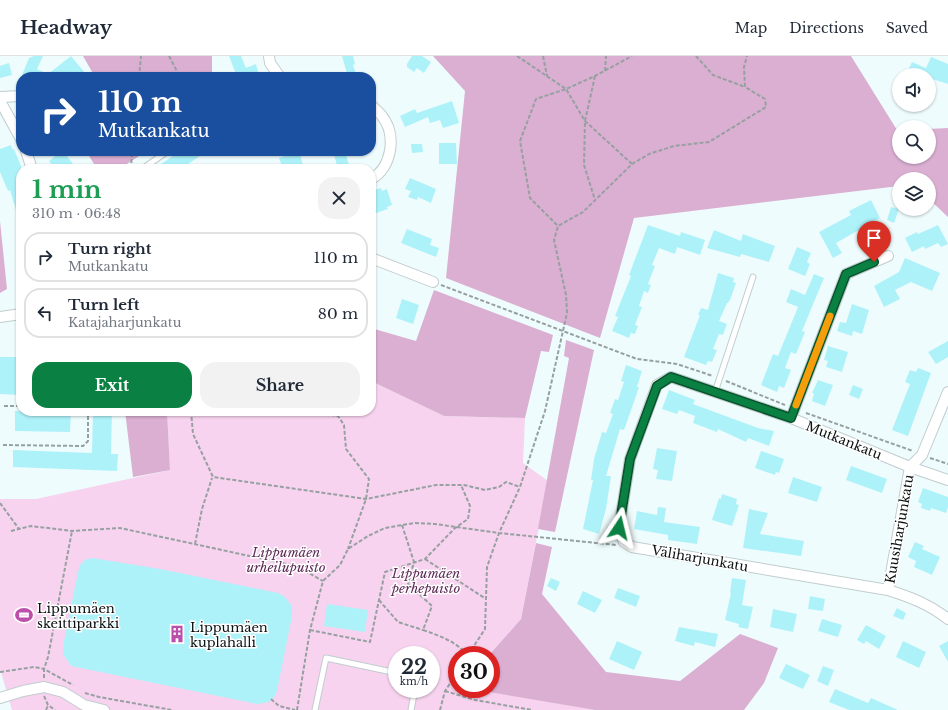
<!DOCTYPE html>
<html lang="en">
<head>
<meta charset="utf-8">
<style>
	:root { --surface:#fff; --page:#f2f2f3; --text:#1f2937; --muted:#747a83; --line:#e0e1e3; --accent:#0b8043 }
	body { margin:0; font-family:"Libre Baskerville",serif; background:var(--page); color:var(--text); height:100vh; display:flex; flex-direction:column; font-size:15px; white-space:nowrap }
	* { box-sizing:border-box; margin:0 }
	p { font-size:13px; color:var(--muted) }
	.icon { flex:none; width:22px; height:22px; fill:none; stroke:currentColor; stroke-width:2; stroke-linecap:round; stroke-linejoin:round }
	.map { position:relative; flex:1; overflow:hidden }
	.panel { position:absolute; left:16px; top:108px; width:360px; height:252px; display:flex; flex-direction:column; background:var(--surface); border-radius:16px; box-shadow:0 1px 3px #0004 }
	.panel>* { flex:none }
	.guide { position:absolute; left:16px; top:16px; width:360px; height:84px; border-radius:16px; box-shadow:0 1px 3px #0004; background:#1a4fa0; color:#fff; overflow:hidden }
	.tools { position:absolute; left:892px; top:12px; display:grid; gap:8px }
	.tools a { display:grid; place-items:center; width:44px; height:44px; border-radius:50%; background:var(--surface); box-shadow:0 1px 3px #0004; font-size:20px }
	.speed { position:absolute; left:388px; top:590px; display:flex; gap:8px; font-size:20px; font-weight:700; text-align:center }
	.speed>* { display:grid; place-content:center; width:52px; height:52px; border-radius:50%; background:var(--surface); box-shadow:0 1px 3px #0004; line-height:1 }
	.speed small { font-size:10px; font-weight:400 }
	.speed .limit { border:6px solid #d22; background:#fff; color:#111 }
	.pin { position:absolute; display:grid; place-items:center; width:34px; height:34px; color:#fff; margin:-41px -17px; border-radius:50% 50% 50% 0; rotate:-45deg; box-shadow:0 0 4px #0007 }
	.pin .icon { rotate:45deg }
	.me { position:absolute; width:44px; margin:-22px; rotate:10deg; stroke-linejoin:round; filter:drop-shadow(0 0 3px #0008) }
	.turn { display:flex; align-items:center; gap:14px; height:84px; padding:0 16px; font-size:18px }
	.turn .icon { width:52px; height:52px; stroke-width:2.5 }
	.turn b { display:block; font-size:28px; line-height:34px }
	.round { display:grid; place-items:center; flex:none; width:42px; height:42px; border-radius:16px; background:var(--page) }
	.headline { display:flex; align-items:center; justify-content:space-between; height:68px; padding:0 16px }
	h1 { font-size:24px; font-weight:800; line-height:30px; color:#1e9e55 }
	.action { display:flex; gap:8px; margin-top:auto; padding:8px 16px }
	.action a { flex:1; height:46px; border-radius:16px; background:var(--accent); color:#fff; font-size:16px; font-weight:800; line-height:46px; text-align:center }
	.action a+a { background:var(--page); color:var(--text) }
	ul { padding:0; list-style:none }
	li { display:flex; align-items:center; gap:12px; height:50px; margin:0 8px 6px; padding:0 8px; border:2px solid var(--line); border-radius:16px }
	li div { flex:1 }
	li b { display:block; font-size:15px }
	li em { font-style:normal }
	header { display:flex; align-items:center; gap:24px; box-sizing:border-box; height:56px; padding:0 20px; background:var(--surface); border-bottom:1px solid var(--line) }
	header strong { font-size:19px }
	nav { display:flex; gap:22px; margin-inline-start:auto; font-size:14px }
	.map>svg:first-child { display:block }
</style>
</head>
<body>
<header>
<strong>Headway</strong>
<nav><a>Map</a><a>Directions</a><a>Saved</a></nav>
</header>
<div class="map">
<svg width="948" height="654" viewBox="0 0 948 654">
	<rect width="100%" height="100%" fill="#effcfd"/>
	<path fill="#f7d3ef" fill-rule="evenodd" d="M371,325L444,360L525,362L523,407L548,425L521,563L489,599H457V633H477L595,654H12L0,613V443H36L170,414L167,355H371ZM397,599H431V633H397Z"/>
	<path fill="#daafd2" d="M83,0H212V21H95Z
		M433,0H851L897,74H899V101H929V73L948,72V161L929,143V123H899V130L634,162L600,282L446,222L465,35Z
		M86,95H147L119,113H97Z
		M0,165L7,233L0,237Z
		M434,234L553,279L549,296L541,295L525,362L444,360L371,325V272L416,285Z
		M566,284L594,294L555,476L538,473L569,302L564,300Z
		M125,355H167L170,414L133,421Z
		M536,487L552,491L542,538L606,616L680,625L740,578L778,592L764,627L744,654H595L478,634L491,633V599H489L521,563Z"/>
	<path fill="#aef2f9" d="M34,0H43L37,13L48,18L71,0L86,18L82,21H27L22,19L29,2Z
		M229,0H241L246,12L256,8L258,16L243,21H237Z
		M342,0H353L355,8L353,9L357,21H348Z
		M412,0H422L431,6L424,17L417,12L414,16L407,11V8Z
		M931,1L948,8V28L929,22V19H906L912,6L926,12Z
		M9,7L12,19L0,22V10Z
		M452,45L459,67L443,72L440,64L430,67L428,61L405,71L400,60L415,53L417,57Z
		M439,87H456L457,108H439Z
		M411,88H422L423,96L412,97Z
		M11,89L12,93H14L21,110V163L19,164L10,134L8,135L0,116V93Z
		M62,95H63L77,113H56L49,105Z
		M180,95H207L181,113H154Z
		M299,95L303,109L290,113H283L279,102Z
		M333,95H345L350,113H338Z
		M410,122L436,133L431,147L418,141L417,144L408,141L411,135L405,133Z
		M381,132L382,135L387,133L392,149L387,151L388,153L376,157L375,153L371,154V135Z
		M871,144L880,162L836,187L842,197L833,202L819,176L851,159L849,155Z
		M891,151L899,153L894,167L887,164Z
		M648,169L680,180L681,176L705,184L700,199L677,191L675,198L659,192L652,209L655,210L648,228L651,229L648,237L644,235L639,250L642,251L635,269L638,270L635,278L631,277L629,282L612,275L618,261L615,260L631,220L629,219Z
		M938,169L948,188L941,191L938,187L925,193L924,190L912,196L905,182L917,176L918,178Z
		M407,173L432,183L430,189L439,192L436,201L401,187Z
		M714,174L741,185L743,178L775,190L769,206L741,198L740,201L707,192Z
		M797,191L811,197L807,206L810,208L805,220L788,213Z
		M905,202L940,217L932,235L911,226L895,234L900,243L884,251L874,230L899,216Z
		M718,217L734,222L733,226L736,227L730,244L728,247H727L719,265L727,268L723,279L719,278L713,293L717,294L712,306L708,305L706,309L684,301L700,259H698L701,252L708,254Z
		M814,218L824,222L802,275L805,276L796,298L791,296L785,312L791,314L784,332L779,330L777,336L761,329L773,298L778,300L798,251L786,246L791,233L805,239Z
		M402,243L419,249L413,268L396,262Z
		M852,248L869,254L862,278L853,275L852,280L837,275L840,266L846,267Z
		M948,285V301L936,308L928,296Z
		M828,290L848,296L842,316L826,311L828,305L824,304Z
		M0,301H21L20,339L0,338Z
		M626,309L642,315L637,331H639L635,343L624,374L620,373L606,420H611L606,453L599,478L583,473L593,424H591L594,403L602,376L606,377L613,358L610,357L615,343L618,344L624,326L621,325Z
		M918,312L931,317L908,380L892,374L910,328L905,326L910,314L916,316Z
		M818,324L833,329L825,350L812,345L814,337H812Z
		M853,329L863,333L859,343L849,339Z
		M669,334L695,344L693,348L758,372L774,375L769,390L748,382L746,386L718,373L717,376L693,367L695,360L679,354L677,358L662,353Z
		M15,355H71L70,376L15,375Z
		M93,355H112L111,398H118L117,415L13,411V394L92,397Z
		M657,392L677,395L672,425L656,423L658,414L653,413Z
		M761,395L784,403L779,417L776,416L775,419L755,412Z
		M851,410L887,423L882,437L846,424Z
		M793,421L822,431L817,446L788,437Z
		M923,432L948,441V451L946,457L931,452L930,455L921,452L922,448L918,446Z
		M722,438L737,443L736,448L739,449L732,470L712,464L719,442L721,443Z
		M658,451L666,452L664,466L700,471L697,488L668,484V479L634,473L637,455L657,459Z
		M749,453L768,457L760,478L804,485L801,500L743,492Z
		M915,486L924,490L922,493L940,501L932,519L914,511L916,505L908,501Z
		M92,502L160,513L278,537L284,540L292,550V560L277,635L274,641L269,646L257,648L71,610L63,598L64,585L78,516L80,509L85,504Z
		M551,522L560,526L556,535L547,530Z
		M732,522L746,524L742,549L753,551L748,573L738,571L739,568L725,564L731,537H730Z
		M618,532L640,540L636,551L614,542Z
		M583,535L602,544L595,557L577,548Z
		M810,540L825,543L823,555L808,553Z
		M327,548L368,554L365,576L324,570Z
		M897,552L906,557L903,564L893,560Z
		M773,553L797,558L793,576L770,571Z
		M822,563L842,569L838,581L818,575Z
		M866,569L886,580L879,593L866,585L864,588L857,584Z
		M679,571L718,578L715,591L695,586L694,590L675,585Z
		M617,585L642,596L634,614L609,603Z
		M903,585L926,596L919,612L896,601Z
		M948,585V606L939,590Z
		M786,608L810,619L803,633L779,622Z
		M823,610L834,614L828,630L817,625Z
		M835,633L868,647L871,642L898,654H849L829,646Z"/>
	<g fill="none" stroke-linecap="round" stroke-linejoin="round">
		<g stroke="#c1cdce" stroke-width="7">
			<path id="service" d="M142,113L168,95
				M715,336L753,221
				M315,654L326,602L397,617
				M411,654L415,633"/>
		</g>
		<g stroke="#c1cdce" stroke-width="12">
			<path id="minor" d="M269,0L270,7L280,21
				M0,41L21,40
				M0,45L21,83
				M371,49C375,53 379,56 382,60C397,79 392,112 371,123
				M26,95L32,113
				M371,202L433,226
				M0,261L21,258
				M791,362L846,218L888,200
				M948,424L910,411L791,362L671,321L657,329L630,403L619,472L624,486L632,491L888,534C910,541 929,548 948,563
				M888,534L910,411L922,399L948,336
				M0,642L23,635L44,631L63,636L84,649L104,654"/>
		</g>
		<path stroke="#97a0a1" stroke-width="2" stroke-dasharray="4 2" stroke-linecap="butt" d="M169,0L180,21
			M517,0L566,33
			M543,0L547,20
			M696,0L713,19L745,31
			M605,15L606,0
			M595,20L585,65L584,109L595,144
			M139,21L141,0
			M632,108L585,65L566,33L595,20L632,0
			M131,113L132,95
			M557,169L530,142L520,85L536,43L566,33
			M441,229L637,303L677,308L713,320
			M18,283L21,287
			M726,325L785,349
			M4,350H21
			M191,355L193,378L213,421L366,443L436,429H464L485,434L499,431L506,426L520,431
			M307,355L338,360L344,369L346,393L369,423L366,443L348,493
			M806,357L913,395
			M3,389L83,390L88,385V355
			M930,402L948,408
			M0,447L19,473
			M402,469L414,506L408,528L432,550L423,574C440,580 455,585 468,599
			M11,475L31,470L72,475L120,472L296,510L323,525
			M195,488L202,453L212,422
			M425,503L486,543
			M379,544L398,566L423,574
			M310,574L370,586L385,516L425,503L455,472L468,463L470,450L461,429
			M468,599L485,573L487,511L499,477L520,431L545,355L567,257L566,239L554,184L558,170L583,156L632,108L649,98L674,90L709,86L766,51L765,43L745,31L744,11L747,0
			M0,616L34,611L44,613L48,601L72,475
			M44,622V613L73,629
			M445,635L475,644L532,654
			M85,637L99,641L172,654
			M44,640L48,649L55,654
			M271,643L279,650L295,654
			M46,654L48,649
			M297,654L310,574L323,525L340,509L348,493L368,480L385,472L402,469L415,467L435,468L499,477L616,489
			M440,654L445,635L457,617"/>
		<use href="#service" stroke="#fff" stroke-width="5"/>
		<use href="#minor" stroke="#fff" stroke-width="10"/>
	</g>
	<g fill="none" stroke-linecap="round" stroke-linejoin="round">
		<g stroke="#07532c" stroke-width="10">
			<path id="route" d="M619,472L630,403L657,330L671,321L791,362L846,218L874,206"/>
		</g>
		<use href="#route" stroke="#0b8043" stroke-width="7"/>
		<path stroke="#f59e0b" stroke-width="7" d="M796,349L830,260"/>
	</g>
	<defs>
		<g id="stadium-bare" transform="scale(1.38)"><path d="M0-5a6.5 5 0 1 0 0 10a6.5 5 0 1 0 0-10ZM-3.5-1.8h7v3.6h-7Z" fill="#bc4eac" stroke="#fff" stroke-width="2.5" paint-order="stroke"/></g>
		<g id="building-bare" transform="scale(1.38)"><path d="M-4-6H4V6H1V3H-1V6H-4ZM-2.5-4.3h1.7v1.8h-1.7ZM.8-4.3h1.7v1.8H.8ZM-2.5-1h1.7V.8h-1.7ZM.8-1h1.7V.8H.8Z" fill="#bc4eac" stroke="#fff" stroke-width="2.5" paint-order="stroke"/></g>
	</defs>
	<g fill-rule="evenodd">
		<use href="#stadium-bare" x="24" y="559"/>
		<use href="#building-bare" x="177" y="578"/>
	</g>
	<g text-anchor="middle" stroke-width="3" stroke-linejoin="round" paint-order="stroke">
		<g font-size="13" fill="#0c1011" stroke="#fff">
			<text transform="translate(844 384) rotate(22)" y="5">Mutkankatu</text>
			<text transform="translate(899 473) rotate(-80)" y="5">Kuusiharjunkatu</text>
			<text transform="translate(700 502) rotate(10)" y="5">Väliharjunkatu</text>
		</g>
		<g font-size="13" font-style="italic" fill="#5e2a56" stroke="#fff">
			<text x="286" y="501">Lippumäen<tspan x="286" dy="15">urheilupuisto</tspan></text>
			<text x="426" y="522">Lippumäen<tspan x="426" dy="15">perhepuisto</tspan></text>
		</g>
		<g font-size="13" fill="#0c1011" stroke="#fff" text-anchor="start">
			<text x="37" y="557">Lippumäen<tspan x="37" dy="15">skeittiparkki</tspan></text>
			<text x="190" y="576">Lippumäen<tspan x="190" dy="15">kuplahalli</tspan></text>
		</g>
	</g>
</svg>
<div class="tools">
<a><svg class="icon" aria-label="sound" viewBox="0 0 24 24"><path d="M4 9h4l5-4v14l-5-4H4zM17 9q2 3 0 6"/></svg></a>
<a><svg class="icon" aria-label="search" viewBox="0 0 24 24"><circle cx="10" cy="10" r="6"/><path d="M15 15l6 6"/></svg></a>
<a><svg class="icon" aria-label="layers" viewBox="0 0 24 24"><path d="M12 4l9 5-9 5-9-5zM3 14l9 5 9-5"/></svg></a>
</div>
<div class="speed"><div>22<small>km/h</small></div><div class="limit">30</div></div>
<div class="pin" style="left:874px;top:206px;background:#d93025"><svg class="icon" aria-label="arrive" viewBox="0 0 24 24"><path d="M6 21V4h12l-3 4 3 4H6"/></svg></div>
<svg class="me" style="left:619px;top:472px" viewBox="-20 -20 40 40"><path d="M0-17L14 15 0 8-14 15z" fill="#0b8043" stroke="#fff" stroke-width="4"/></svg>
<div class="guide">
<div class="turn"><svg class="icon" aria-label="right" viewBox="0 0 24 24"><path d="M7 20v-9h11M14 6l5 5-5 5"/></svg><div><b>110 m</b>Mutkankatu</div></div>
</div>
<section class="panel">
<div class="headline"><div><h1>1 min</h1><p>310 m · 06:48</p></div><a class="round"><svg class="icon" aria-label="close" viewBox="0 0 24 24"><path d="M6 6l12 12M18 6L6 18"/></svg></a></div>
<ul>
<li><svg class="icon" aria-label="right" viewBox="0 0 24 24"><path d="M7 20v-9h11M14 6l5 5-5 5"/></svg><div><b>Turn right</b><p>Mutkankatu</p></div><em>110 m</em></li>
<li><svg class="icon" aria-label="left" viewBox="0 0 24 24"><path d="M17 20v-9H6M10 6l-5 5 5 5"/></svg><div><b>Turn left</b><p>Katajaharjunkatu</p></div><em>80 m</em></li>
</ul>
<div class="action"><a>Exit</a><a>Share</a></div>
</section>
</div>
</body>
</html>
